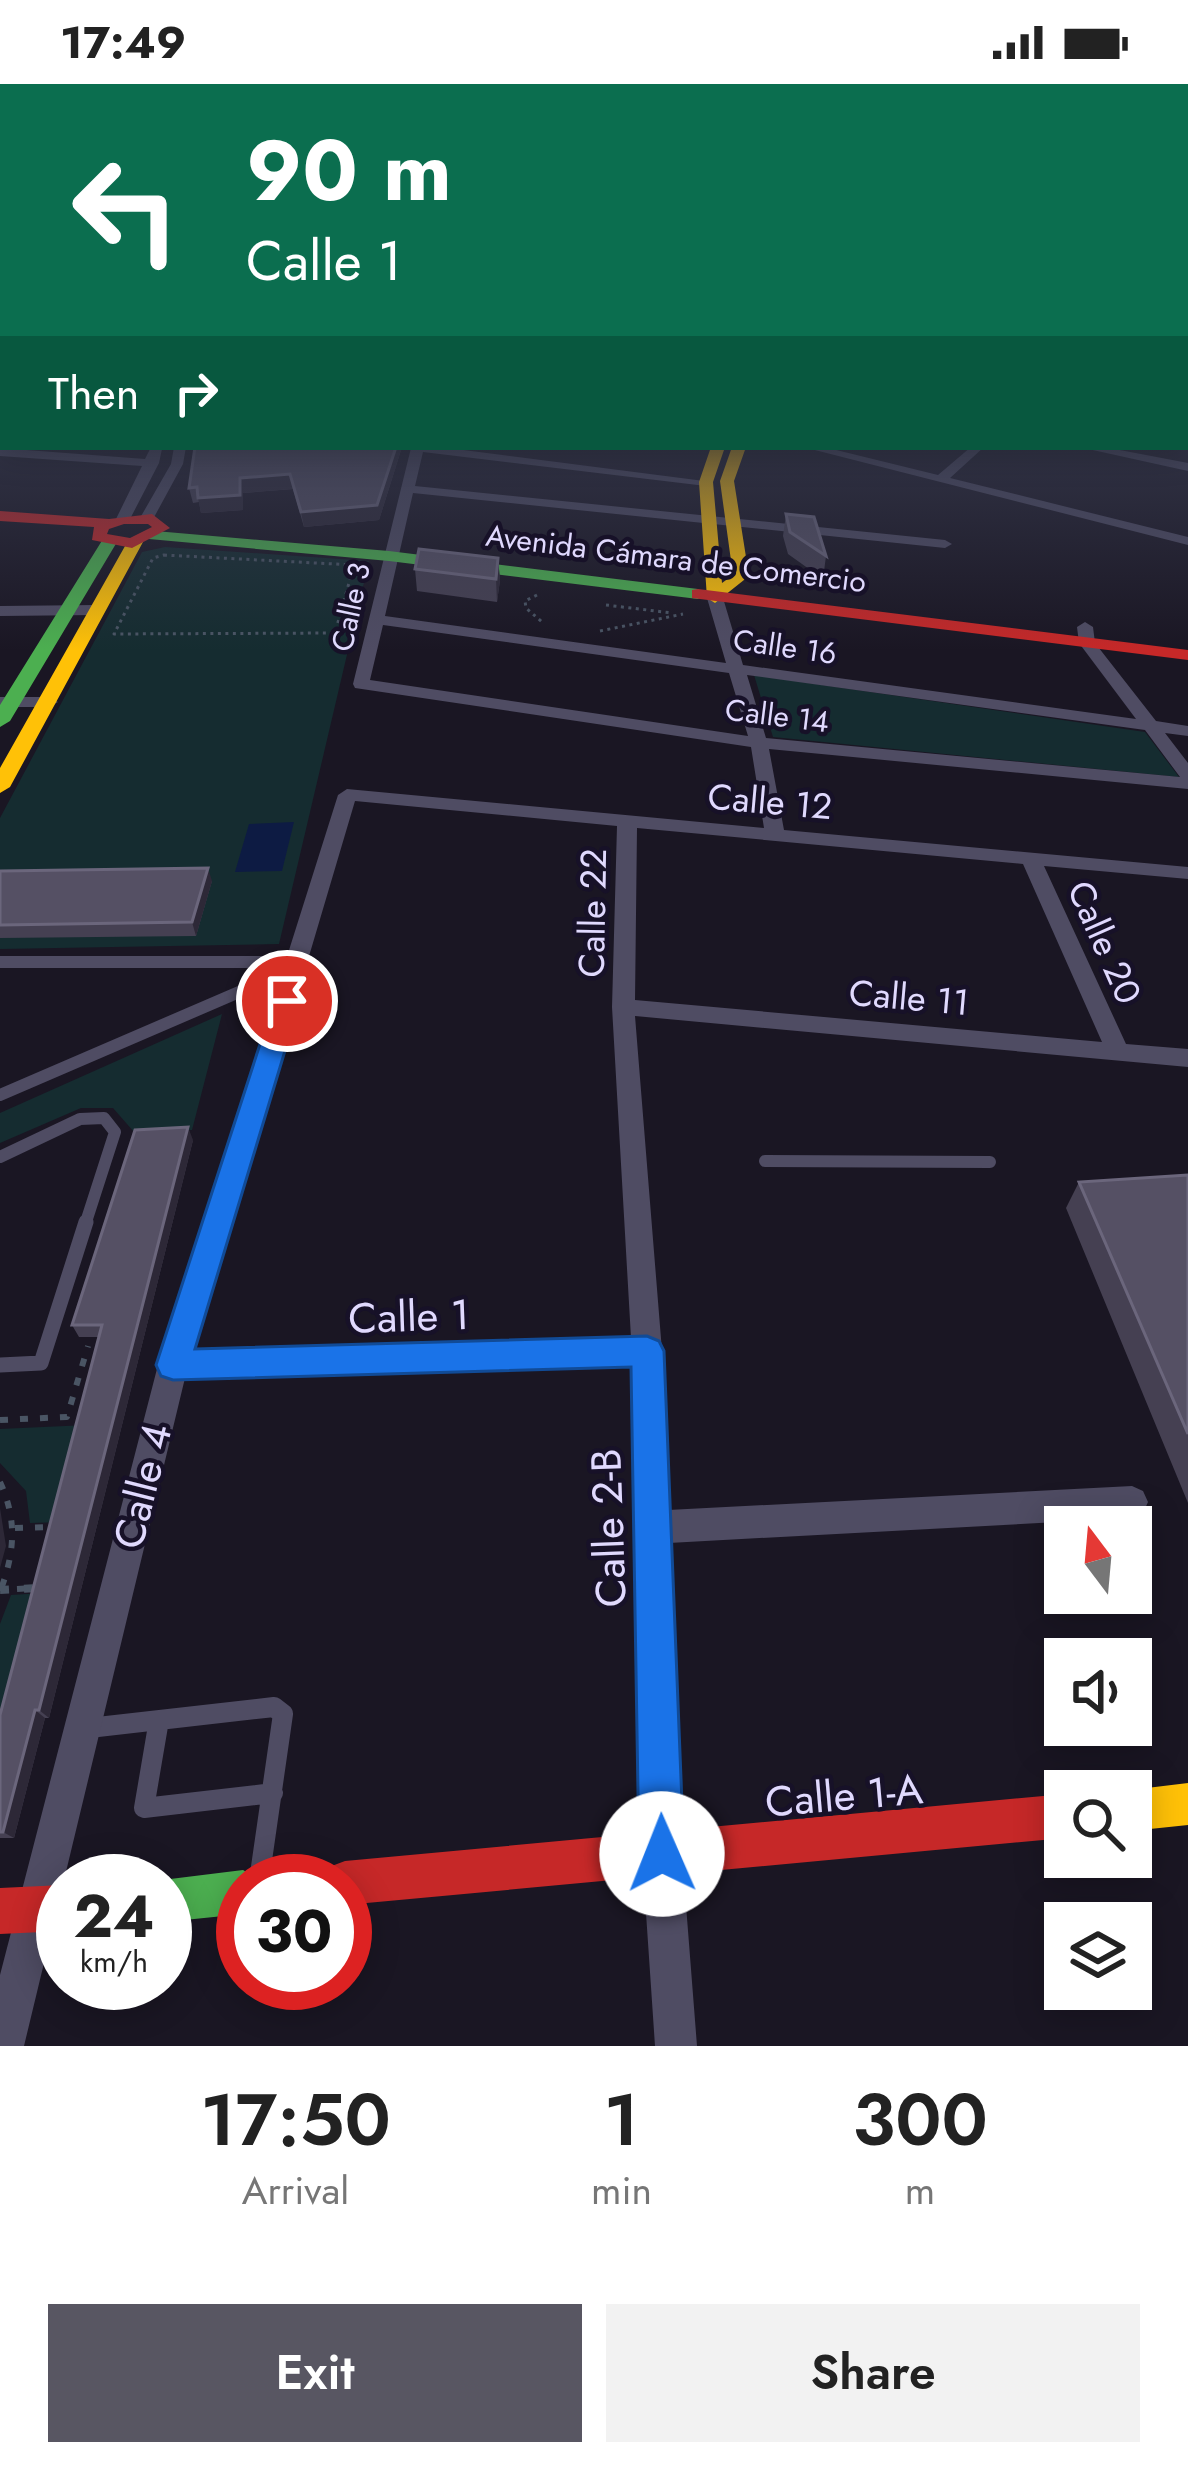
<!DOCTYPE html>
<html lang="en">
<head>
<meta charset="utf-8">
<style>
	:root { --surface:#fff; --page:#f2f2f2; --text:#222; --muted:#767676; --accent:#585662 }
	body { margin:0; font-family:Jost,sans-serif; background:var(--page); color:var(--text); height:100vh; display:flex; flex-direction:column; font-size:45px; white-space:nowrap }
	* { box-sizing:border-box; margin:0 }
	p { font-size:39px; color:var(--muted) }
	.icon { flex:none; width:66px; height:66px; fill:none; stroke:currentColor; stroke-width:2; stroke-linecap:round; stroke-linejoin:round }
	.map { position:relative; height:1962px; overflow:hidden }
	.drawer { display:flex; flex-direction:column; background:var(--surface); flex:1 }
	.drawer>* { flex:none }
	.hud { position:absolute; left:0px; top:0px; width:1188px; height:366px; box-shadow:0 6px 30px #0003; background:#0b6e4f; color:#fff; overflow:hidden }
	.needle { width:78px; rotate:344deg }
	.buttons { position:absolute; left:1044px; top:1422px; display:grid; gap:24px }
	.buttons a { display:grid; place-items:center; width:108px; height:108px; border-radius:0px; background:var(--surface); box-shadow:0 6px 30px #0003; font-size:60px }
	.speed { position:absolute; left:36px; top:1770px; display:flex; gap:24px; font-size:60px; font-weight:700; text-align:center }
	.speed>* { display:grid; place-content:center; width:156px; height:156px; border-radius:50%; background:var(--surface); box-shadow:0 6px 30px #0003; line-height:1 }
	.speed small { font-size:30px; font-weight:400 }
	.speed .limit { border:18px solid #d22; background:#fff; color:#111 }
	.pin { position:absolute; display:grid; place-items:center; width:102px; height:102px; color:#fff; margin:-51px; border:6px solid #fff; border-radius:50%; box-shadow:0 3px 12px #0007 }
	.me { position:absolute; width:132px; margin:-66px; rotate:359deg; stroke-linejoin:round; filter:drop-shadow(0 0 9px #0008) }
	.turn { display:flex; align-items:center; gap:42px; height:252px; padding:0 48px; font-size:54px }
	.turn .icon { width:156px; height:156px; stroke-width:2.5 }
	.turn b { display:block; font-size:84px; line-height:102px }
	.then { display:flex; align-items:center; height:114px; padding:0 48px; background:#0003; gap:24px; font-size:45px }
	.eta { display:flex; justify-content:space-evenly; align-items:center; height:204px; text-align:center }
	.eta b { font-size:72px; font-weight:600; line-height:84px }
	.action { display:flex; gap:24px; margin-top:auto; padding:24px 48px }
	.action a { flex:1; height:138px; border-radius:0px; background:var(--accent); color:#fff; font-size:48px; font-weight:600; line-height:138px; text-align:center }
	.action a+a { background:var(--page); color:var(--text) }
	.status { display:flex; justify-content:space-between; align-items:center; height:84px; padding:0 60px; background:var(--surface); direction:ltr }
	.status svg { height:33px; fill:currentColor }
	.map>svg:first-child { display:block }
</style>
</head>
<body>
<div class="status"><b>17:49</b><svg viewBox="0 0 49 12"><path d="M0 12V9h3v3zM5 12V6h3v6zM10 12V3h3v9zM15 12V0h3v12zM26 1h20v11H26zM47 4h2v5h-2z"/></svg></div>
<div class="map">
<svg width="1188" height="1962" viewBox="0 0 1188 1962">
	<rect width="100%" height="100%" fill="#1a1623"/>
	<path fill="#152c30" d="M165,463L369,477L279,860L0,865V734L142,468Z
		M754,591L1145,648L1179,693L773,653Z
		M222,930L192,1046L134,1048L113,1024H81L0,1059V1029Z
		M87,1341L63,1438L30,1439L26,1407L0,1379V1345Z
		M44,1509L0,1636V1540L11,1511Z"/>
	<path fill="#0d1b43" d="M294,738L282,787L235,788L249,740Z"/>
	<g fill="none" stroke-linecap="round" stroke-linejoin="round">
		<path stroke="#4a5564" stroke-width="3" stroke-dasharray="3 4.5" stroke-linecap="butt" d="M164,471L354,481L335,549L114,550L153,474Z
			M537,511L525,517L526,524L542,538
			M606,521L672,529
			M600,547L683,530"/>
		<path stroke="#4a5564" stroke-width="6" stroke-dasharray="8 12" stroke-linecap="butt" d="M0,1336L67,1333L88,1262
			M0,1398C17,1435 15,1467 1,1505
			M15,1444L51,1443
			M17,1505L37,1504"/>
		<path stroke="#4a5564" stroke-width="8" stroke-dasharray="9 15" stroke-linecap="butt" d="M0,1506L37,1504
			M0,1507L2,1502"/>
		<path stroke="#4f4c63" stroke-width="12" d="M0,878H261L253,902L0,1011
			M0,1073L80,1035L104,1034L115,1048L85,1141
			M765,1077L990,1078"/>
		<path stroke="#4f4c63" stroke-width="15" d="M0,1281L41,1279L86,1138"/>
		<path stroke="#4f4c63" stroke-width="20" d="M159,1636L144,1724L273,1709
			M89,1644L274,1623L283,1630L259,1797"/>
		<path fill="#4f4c63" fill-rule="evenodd" d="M0,297H3L0,305Z
			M151,363L162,365L159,379L130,435L123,439L116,435L142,382L0,372V364L145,375Z
			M174,363H186L183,380L152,437H142L140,434L171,380Z
			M440,363L712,398L706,402L423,368L415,402L945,456L952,460L945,464L413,409L385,532L726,579L707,514L715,509L723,514L743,581L1136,635L1079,559L1077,543L1085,538L1093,543L1095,559L1156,637L1188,642V652L1165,649L1188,679V705L769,665L784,746L1188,783V795L1044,782L1126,960L1188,965V983L635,932L662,1267L668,1426L1132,1402L1143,1407L1148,1418L1143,1429L1132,1434L669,1459L682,1770L697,1962H655L642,1770L633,1281L185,1294L24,1962H0V1891L158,1281L338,711L347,705L764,744L751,663L355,604L353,600L411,364ZM383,541L729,589L748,652L370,596ZM747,591L1145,646L1180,693L766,654ZM355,717L617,742L612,923L631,1254L192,1267ZM637,744L1023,780L1102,958L635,916Z
			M803,363H824L938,391L971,363H984L950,394L1188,453V461Z
			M1079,363H1104L1188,379V387Z
			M0,522L95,521L103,526L95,531L0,532Z
			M0,613H49L58,618L49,623H0Z"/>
		<path fill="#4caf50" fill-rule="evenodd" d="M155,447L389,467L698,505L706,510L698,515L389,477L149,455V449Z
			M103,455L117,458L10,637L0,643V621Z
			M243,1786L261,1797H243V1830L165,1838V1797H154Z"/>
		<path fill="#ffc107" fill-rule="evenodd" d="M711,363H725L713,398L722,499L733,491L720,397L732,363H746L734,397L749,492L715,519L707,514L699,398Z
			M129,455L143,458L10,703L0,709V684Z
			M1188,1699V1741L1131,1747V1707H1122Z"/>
		<path fill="#c62828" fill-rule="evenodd" d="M0,427L109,435L152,430L170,444L132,464L92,456L94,443L0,437ZM124,440H148L152,443L130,454L107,450L109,445Z
			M698,505L1188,566V576L692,514V506Z
			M1065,1710V1754L345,1821V1797H323L329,1783L345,1777Z
			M63,1801V1847L0,1850V1804Z"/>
	</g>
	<path fill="#454052" d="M402,363L379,436L304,443L293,405L243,409V426L201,429L199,418L193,419L189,404Z
		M786,430L826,472L823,495L788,470L783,452Z
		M498,474L500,496L497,518L417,507L415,485Z
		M0,787L212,797L196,852L0,854Z
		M193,1056L49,1634H45L14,1754H0V1631L99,1253H79L72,1241Z
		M1188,1091V1419L1066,1124L1079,1098Z"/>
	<path fill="#2d2837" d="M396,363H402L379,436L304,443L301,428Z
		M290,390L293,405L243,409V426L201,429L198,414L240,394Z
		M498,474L500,496L497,518L496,495Z
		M208,784L212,797L196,852L192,838Z
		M188,1043L193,1056L49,1634L39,1626Z
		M0,1424L6,1462L0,1484Z
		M35,1626L45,1634L14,1754L3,1748Z"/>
	<path fill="#555064" stroke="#6b667c" stroke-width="3" d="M195,363H396L377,421L301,428L290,390L240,394V411L198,414L197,403L189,404Z
		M786,430L814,433L826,472L790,448Z
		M419,465L498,474L496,495L415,485Z
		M208,784L192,838L0,841V787Z
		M188,1043L39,1626H35L3,1748H0V1631L102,1241H72L135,1046Z
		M1188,1091V1350L1079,1098Z"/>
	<linearGradient id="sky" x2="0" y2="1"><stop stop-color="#0e0c13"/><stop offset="0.51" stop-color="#383c50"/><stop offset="1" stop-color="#383c50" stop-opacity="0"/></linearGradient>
	<rect width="1188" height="567" fill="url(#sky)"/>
	<path fill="#1a73e8" stroke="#114b97" stroke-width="3" d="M287,908L300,917L195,1265L647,1252L659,1257L664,1267L684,1770L677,1786L662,1793L646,1786L639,1770L631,1283L173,1296L161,1292L156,1281L274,917Z"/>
	<g text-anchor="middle" stroke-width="9" stroke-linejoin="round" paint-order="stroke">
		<g font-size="30" fill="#e0d9fe" stroke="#171128">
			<text transform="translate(676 475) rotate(7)" y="10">Avenida Cámara de Comercio</text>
			<text transform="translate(351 523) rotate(-78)" y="10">Calle 3</text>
			<text transform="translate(785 563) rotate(8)" y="10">Calle 16</text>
			<text transform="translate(777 632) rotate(7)" y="10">Calle 14</text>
		</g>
		<g font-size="36" fill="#e0d9fe" stroke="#171128">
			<text transform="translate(770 717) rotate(5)" y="13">Calle 12</text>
			<text transform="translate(592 829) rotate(-89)" y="13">Calle 22</text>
			<text transform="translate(1105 858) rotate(66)" y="13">Calle 20</text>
			<text transform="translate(909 913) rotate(5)" y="13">Calle 11</text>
		</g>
		<g font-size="42" fill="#e0d9fe" stroke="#171128">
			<text transform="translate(409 1232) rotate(-2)" y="15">Calle 1</text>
			<text transform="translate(142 1402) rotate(-76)" y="15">Calle 4</text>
			<text transform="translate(608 1444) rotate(-92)" y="15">Calle 2-B</text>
			<text transform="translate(844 1711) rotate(-5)" y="15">Calle 1-A</text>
		</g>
	</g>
</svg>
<div class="buttons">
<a><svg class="needle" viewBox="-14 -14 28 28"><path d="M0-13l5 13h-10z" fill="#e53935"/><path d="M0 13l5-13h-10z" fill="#767676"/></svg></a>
<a><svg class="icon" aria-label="sound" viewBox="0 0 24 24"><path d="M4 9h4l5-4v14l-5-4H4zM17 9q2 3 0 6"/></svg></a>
<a><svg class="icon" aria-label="search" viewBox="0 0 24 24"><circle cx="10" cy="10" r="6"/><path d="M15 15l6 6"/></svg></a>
<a><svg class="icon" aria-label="layers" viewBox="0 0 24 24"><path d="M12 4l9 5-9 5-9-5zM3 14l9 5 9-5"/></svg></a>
</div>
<div class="speed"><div>24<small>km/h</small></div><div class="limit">30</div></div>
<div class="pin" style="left:287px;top:917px;background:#d93025"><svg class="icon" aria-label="arrive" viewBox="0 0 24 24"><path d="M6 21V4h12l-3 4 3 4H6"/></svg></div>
<svg class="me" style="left:662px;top:1770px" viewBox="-20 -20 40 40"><circle r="19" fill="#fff"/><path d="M0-13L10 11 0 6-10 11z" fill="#1a73e8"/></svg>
<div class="hud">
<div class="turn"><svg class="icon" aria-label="left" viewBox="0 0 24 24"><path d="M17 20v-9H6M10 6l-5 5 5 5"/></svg><div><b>90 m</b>Calle 1</div></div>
<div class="then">Then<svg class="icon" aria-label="right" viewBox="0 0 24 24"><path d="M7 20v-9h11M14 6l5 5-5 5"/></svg></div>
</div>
</div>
<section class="drawer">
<div class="eta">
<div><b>17:50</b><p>Arrival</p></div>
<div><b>1</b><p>min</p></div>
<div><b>300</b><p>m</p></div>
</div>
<div class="action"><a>Exit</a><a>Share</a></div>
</section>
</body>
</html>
